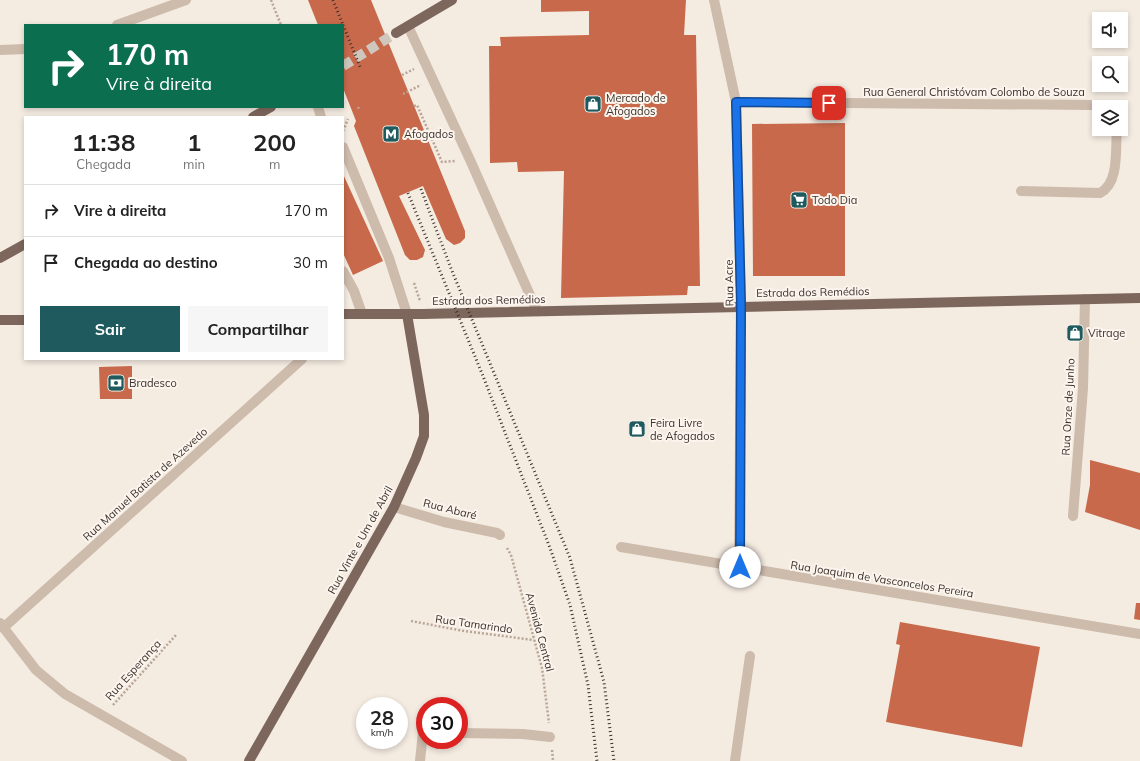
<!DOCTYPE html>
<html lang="pt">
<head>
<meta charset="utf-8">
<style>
	:root { --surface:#fff; --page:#f6f6f6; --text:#222; --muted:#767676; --line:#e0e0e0; --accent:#1f5a5e }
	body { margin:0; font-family:Mulish,sans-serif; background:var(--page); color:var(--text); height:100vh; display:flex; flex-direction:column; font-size:15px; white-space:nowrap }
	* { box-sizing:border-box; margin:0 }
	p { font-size:13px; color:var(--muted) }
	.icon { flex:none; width:22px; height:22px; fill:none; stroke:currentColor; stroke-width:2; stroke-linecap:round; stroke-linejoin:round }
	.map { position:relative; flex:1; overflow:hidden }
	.sheet { position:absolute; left:24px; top:116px; width:320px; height:244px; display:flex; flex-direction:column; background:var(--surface); border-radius:0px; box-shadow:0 2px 6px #0003 }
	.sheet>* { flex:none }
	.banner { position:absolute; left:24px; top:24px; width:320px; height:84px; border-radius:0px; box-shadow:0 2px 6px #0003; background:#0b6e4f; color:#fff; overflow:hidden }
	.fabs { position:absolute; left:1092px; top:12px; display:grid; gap:8px }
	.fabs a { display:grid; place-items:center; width:36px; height:36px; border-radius:0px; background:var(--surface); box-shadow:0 2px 6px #0003; font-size:20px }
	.speed { position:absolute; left:356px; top:697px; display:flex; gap:8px; font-size:20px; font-weight:700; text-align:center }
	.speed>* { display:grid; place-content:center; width:52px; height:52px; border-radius:50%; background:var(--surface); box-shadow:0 2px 6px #0003; line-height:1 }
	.speed small { font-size:10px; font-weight:400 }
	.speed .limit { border:6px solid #d22; background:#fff; color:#111 }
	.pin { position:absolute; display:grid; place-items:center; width:34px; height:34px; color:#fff; margin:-17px; border-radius:8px; box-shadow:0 2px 6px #0006 }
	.me { position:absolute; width:44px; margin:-22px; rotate:0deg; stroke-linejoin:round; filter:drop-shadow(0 0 3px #0008) }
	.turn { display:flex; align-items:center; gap:14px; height:84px; padding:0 16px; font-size:18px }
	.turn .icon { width:52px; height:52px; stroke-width:2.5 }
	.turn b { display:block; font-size:28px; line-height:34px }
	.eta { display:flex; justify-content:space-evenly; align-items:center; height:68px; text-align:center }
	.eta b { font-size:24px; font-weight:700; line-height:28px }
	.cta { display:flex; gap:8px; margin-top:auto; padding:8px 16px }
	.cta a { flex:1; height:46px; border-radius:0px; background:var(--accent); color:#fff; font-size:16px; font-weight:700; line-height:46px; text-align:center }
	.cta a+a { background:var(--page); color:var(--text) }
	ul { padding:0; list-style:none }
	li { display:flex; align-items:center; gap:12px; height:52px; padding:0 16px; border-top:1px solid var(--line) }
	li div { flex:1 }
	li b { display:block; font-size:15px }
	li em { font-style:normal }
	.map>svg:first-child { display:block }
</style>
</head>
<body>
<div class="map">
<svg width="1140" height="761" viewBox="0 0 1140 761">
	<rect width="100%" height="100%" fill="#f4ebe1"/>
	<path fill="#c8694b" d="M308,0H371L465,231V238L460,243L454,245L446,239L423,186L399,196L425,250L423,257L417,260H410L405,255L354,126L356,121L343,88V25H318Z
		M541,0H686L684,35H696L700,286H688L687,295L561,298L564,171L518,172L517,162L490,163L489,46H501L500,37L589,35V11L541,12Z
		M845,123V276H753L752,124Z
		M343,174L383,261L353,275L343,253Z
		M132,366V399H100L99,367Z
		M1090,460L1140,473V530L1085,512L1090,485Z
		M1136,603H1140V620L1134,619Z
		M900,622L1040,647L1022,747L886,722L900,645L896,644Z"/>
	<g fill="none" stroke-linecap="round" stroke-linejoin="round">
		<path stroke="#cfc6bd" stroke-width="10" stroke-dasharray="10 5" stroke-linecap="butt" d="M343,66L396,33"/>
		<path stroke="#b9a596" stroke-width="2.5" stroke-dasharray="2 2" stroke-linecap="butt" d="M271,0L281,25
			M402,75L414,69
			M403,94L421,85
			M414,106L417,105L442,162L455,161
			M358,107L359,109
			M343,131L348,119
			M414,283L420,301
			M507,548L511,555L542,668L549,723
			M411,621L464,631L534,640
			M113,705L176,635
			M552,750L553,761"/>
		<path stroke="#cdbbac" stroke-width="10" d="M318,107L321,117
			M343,147L389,258L407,314
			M343,271L354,291L362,314
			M735,761L750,656"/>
		<path stroke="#cdbbac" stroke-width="10" d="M714,0L736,102L741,305L739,567
			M117,25L186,0
			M408,26L471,162L537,311
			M0,50L25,49
			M736,102L1092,105L1100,107
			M1021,191L1100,193C1120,183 1115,148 1117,129
			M394,507L444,522L497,533L500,535
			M1073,516L1083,388L1085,299
			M621,547L1140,634
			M0,623L36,670L65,694L182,761
			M3,628L302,359
			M459,733L523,734L550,737
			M420,761L423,732H425"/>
		<path stroke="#7d675c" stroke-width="10" d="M396,33L452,0
			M253,117L271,107
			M0,258L25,244
			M343,314H423L1140,298
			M0,320H25
			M249,761L394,507L416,458L424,436V415L407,314"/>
		<path stroke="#3b302b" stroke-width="3" stroke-dasharray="1 3" stroke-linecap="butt" d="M333,0L343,25
			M343,25L361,69
			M421,189L450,266L570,558L604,682L614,761
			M408,193L483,376L550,548L570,605L588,685L597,761"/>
	</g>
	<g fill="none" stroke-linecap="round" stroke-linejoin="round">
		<g stroke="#114b97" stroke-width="10">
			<path id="route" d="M740,567L741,305L736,102L829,103"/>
		</g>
		<use href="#route" stroke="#1a73e8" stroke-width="7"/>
	</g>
	<defs>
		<g id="shop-square" transform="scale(0.9)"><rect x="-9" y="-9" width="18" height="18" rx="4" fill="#1f5a5e" stroke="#fbf5ee"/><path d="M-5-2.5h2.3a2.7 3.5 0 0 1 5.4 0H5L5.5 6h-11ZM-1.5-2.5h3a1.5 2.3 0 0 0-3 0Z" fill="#fff"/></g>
		<g id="metro-square" transform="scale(0.9)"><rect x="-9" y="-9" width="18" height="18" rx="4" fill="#1f5a5e" stroke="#fbf5ee"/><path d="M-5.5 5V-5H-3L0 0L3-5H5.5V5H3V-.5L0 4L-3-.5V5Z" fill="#fff"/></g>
		<g id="supermarket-square" transform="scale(0.9)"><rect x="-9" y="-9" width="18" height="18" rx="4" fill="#1f5a5e" stroke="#fbf5ee"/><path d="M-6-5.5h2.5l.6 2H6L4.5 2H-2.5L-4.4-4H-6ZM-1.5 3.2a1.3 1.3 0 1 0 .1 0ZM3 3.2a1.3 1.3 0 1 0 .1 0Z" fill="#fff"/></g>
		<g id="bank-square" transform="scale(0.9)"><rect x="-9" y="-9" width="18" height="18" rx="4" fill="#1f5a5e" stroke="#fbf5ee"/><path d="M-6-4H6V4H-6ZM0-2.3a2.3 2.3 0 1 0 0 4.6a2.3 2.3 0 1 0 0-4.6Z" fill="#fff"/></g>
	</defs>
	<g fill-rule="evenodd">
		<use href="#shop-square" x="593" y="104"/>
		<use href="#metro-square" x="391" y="134"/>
		<use href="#supermarket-square" x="799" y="200"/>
		<use href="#shop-square" x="1075" y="333"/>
		<use href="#bank-square" x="116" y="383"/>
		<use href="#shop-square" x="637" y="429"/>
	</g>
	<g text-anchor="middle" stroke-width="4" stroke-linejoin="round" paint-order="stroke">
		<g font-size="11" fill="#3b302b" stroke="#fbf5ee">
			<text x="974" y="96">Rua General Christóvam Colombo de Souza</text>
			<text transform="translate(729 283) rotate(-91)" y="4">Rua Acre</text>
			<text transform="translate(813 292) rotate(-1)" y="4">Estrada dos Remédios</text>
			<text transform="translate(489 300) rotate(-1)" y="4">Estrada dos Remédios</text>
			<text transform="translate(1068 407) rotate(-87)" y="4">Rua Onze de Junho</text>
			<text transform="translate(145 484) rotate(-42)" y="4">Rua Manuel Batista de Azevedo</text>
			<text transform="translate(450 509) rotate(14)" y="4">Rua Abaré</text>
			<text transform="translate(360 540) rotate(-61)" y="4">Rua Vinte e Um de Abril</text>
			<text transform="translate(882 579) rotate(9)" y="4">Rua Joaquim de Vasconcelos Pereira</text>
			<text transform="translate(474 624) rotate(8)" y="4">Rua Tamarindo</text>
			<text transform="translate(540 632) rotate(75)" y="4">Avenida Central</text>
			<text transform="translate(133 670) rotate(-48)" y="4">Rua Esperança</text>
		</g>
		<g font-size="11" fill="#3b302b" stroke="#fbf5ee" text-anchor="start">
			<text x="606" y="102">Mercado de<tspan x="606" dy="13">Afogados</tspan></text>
			<text x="404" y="138">Afogados</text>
			<text x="812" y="204">Todo Dia</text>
			<text x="1088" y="337">Vitrage</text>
			<text x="129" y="387">Bradesco</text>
			<text x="650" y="427">Feira Livre<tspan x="650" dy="13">de Afogados</tspan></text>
		</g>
	</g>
</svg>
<div class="fabs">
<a><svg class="icon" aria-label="sound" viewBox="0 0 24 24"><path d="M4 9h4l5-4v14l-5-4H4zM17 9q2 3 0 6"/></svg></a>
<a><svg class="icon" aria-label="search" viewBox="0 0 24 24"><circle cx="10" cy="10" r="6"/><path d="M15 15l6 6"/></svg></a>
<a><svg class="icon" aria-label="layers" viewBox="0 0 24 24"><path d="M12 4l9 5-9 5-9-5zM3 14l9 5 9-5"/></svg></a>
</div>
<div class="speed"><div>28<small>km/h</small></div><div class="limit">30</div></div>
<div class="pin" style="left:829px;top:103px;background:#d93025"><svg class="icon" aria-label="arrive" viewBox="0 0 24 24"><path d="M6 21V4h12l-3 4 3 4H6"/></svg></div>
<svg class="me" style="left:740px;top:567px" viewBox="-20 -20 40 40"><circle r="19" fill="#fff"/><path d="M0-13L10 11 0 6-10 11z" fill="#1a73e8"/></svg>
<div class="banner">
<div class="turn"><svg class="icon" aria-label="right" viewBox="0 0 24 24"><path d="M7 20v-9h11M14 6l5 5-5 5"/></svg><div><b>170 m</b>Vire à direita</div></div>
</div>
<section class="sheet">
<div class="eta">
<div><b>11:38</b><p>Chegada</p></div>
<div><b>1</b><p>min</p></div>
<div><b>200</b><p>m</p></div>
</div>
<ul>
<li><svg class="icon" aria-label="right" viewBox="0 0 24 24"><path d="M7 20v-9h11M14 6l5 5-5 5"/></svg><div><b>Vire à direita</b></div><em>170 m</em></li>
<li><svg class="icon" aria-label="arrive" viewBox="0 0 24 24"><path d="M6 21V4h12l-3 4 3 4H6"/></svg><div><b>Chegada ao destino</b></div><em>30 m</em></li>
</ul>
<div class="cta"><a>Sair</a><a>Compartilhar</a></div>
</section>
</div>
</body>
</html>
